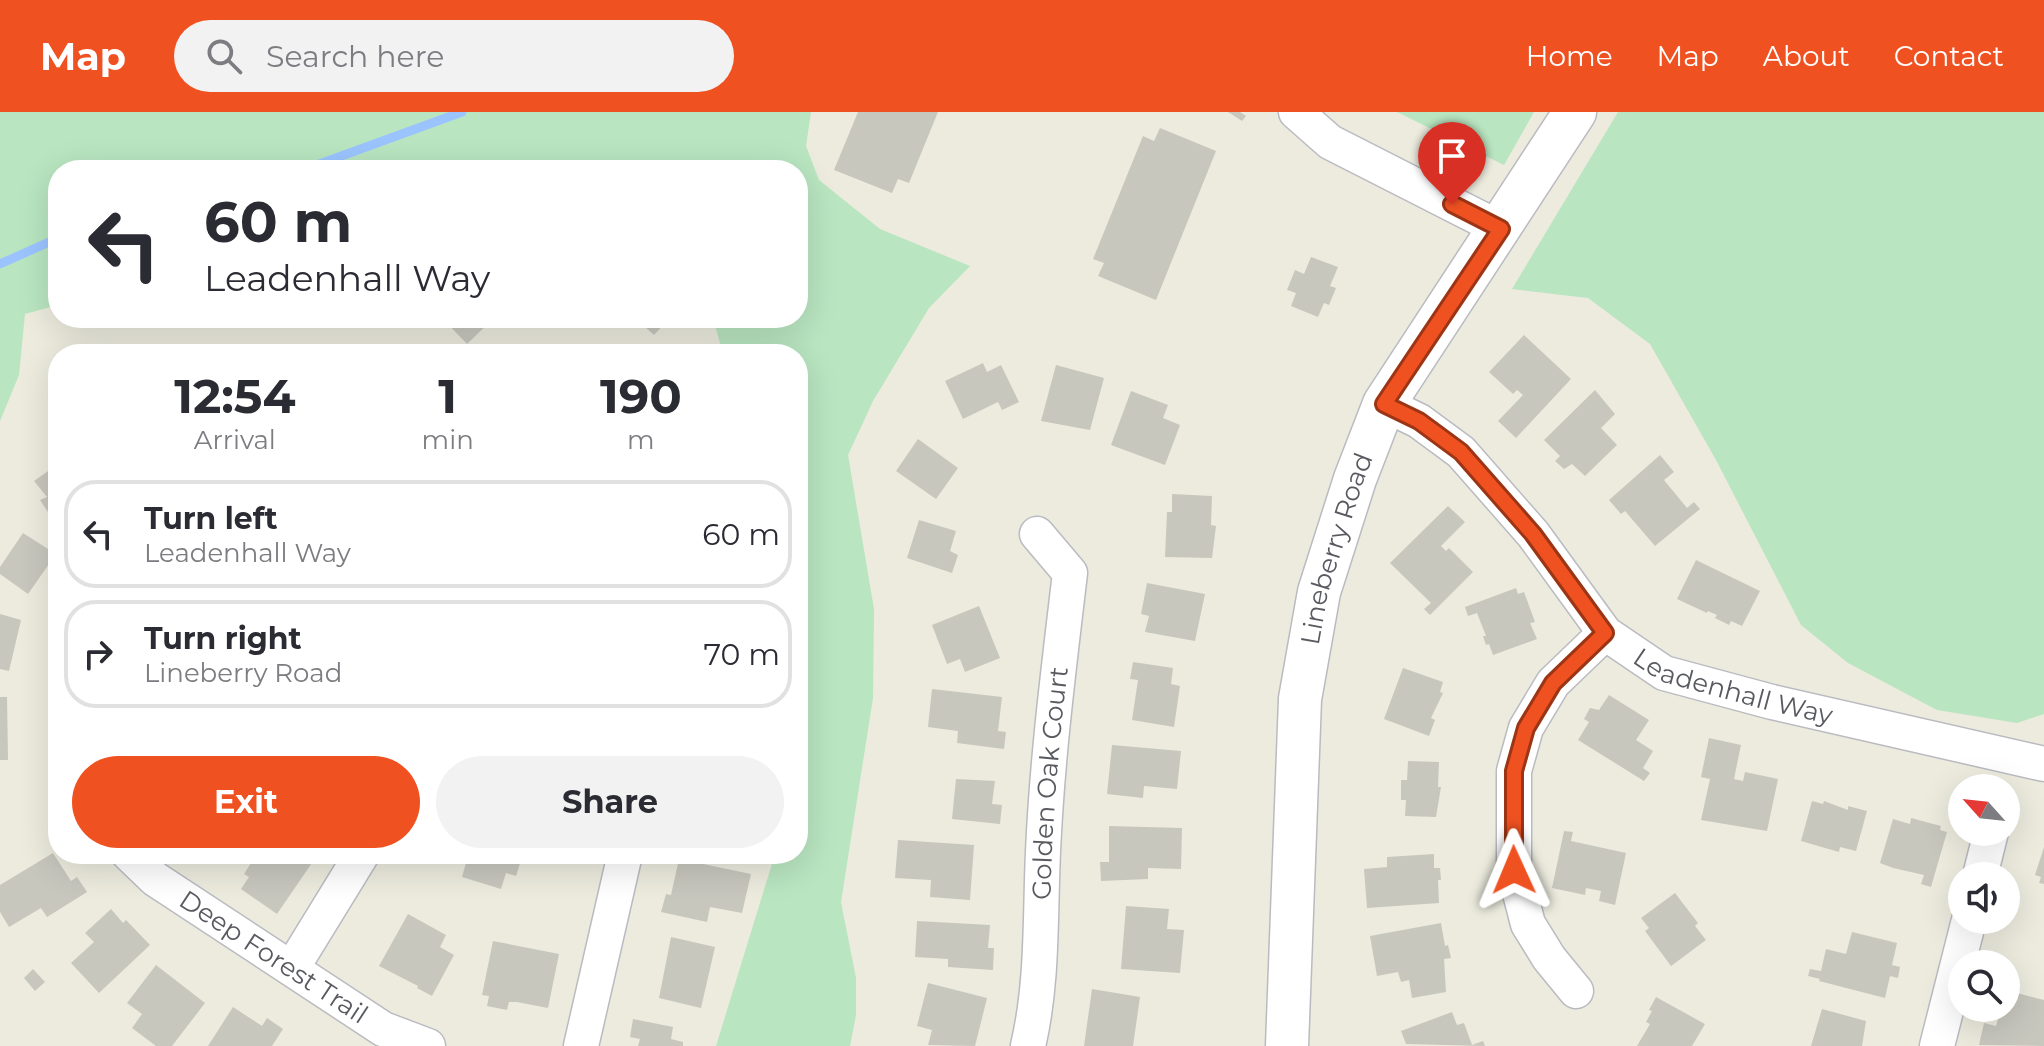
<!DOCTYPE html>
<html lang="en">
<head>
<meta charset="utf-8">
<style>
	:root { --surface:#fff; --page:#f2f2f3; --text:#2b2b33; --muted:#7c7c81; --line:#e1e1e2; --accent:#ef5121 }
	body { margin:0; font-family:Montserrat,sans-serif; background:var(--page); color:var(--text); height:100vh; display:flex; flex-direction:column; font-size:30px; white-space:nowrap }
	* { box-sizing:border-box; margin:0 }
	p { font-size:26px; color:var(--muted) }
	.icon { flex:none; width:44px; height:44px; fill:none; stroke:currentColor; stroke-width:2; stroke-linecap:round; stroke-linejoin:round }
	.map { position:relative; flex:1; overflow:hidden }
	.panel { position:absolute; left:48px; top:232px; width:760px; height:520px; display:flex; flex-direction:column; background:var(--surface); border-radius:32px; box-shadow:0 8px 32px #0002 }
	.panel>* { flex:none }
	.hud { position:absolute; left:48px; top:48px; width:760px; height:168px; border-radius:32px; box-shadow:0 8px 32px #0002; background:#fff; color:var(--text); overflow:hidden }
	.needle { width:52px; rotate:297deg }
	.fabs { position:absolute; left:1948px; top:662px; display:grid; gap:16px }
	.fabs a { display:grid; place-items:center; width:72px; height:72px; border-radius:50%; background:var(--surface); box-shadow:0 8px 32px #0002; font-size:40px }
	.pin { position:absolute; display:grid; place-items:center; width:68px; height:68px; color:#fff; margin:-82px -34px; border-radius:50% 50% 50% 0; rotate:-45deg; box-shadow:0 0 8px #0007 }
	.pin .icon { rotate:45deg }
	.me { position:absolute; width:88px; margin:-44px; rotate:359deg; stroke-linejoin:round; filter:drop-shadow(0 0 6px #0008) }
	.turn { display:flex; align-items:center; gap:28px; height:168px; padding:0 24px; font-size:36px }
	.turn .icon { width:104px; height:104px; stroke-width:2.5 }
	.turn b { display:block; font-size:56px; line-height:68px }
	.eta { display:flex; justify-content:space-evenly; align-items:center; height:136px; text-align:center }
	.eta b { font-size:48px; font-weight:700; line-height:56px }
	.primary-button { display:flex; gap:16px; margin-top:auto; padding:16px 24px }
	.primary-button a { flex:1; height:92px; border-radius:48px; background:var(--accent); color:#fff; font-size:32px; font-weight:700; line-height:92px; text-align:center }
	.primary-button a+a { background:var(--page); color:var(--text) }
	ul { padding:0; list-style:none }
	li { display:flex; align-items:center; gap:24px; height:108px; margin:0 16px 12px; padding:0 8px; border:4px solid var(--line); border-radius:32px }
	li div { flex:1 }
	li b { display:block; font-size:30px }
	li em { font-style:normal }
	header { display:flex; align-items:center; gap:48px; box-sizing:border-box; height:112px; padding:0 40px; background:var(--accent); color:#fff }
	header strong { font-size:38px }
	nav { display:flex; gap:44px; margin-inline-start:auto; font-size:28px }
	.search { width:560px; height:72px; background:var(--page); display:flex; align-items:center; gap:20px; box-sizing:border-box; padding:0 28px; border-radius:44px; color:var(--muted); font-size:30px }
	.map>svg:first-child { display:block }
</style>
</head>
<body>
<header>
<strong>Map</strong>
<div class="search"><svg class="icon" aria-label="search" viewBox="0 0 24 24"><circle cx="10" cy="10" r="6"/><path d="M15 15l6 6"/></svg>Search here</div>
<nav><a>Home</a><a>Map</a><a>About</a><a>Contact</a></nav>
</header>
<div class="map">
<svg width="2044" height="934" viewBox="0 0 2044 934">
	<rect width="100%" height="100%" fill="#ecebde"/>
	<path fill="#b9e5c0" d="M0,0H811L806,34L819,68L880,117L970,154L929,196L873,289L848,343L874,497L873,586L841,790L856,866V903L850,934H716L775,742H798V242H723L713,206H798V58H58V193L25,202L19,263L0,309Z
		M1397,0H1534L1504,53Z
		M1618,0H2044V602L2017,611L1937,598L1848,551L1801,513L1716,348L1650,232L1588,186L1512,177Z"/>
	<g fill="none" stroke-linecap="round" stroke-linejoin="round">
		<path stroke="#9bc4ff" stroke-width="9" d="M303,58L462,0
			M0,152L58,126"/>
	</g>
	<path fill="#c8c7be" d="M858,0H938L909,71L898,67L892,81L834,58Z
		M1228,0H1240L1246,4L1242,9Z
		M1160,16L1216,39L1156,188L1098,164L1104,151L1093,147L1143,24L1154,29Z
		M1311,145L1338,155L1330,174L1336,176L1329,193L1324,191L1318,205L1291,194L1296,181L1287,178L1295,158L1304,162Z
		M442,206H494L467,232Z
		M635,206H670L654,223Z
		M1524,223L1571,267L1516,326L1498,309L1523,283L1517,278L1513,282L1489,260Z
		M983,251L987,260L1001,253L1019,290L1002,298L998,290L963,307L945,269Z
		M1056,253L1104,266L1090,318L1041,309Z
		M1595,278L1615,302L1601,316L1617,333L1585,364L1572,352L1564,357L1555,349L1560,344L1544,328Z
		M1131,279L1168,293L1163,306L1180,313L1165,353L1111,333Z
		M918,327L958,356L936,387L896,359Z
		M1660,343L1674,360L1664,368L1687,396L1694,390L1700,397L1655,434L1625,399L1621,402L1609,388Z
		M58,352V415L40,388L47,385L34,369Z
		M1172,382L1212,384L1211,413L1216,414L1212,446L1165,445L1167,400H1172Z
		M1448,394L1465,410L1441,434L1446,439L1449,436L1473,460L1430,503L1424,497L1431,491L1390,451Z
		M919,408L956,419L950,439L958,443L952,461L907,446Z
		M23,421L56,442L28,482L0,462V455Z
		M1696,448L1760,479L1742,514L1731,509L1729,513L1715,506L1717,503L1708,499L1707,501L1677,487Z
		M1147,471L1205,482L1195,529L1145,520L1149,504L1141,502Z
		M1516,476L1518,482L1524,480L1535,510L1530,511L1537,527L1493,543L1489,532L1486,533L1483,524H1486L1477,501L1468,504L1465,495Z
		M979,494L1000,546L965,560L960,547L947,552L932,513Z
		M0,502L21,508L9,559L0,557Z
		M1133,550L1173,556L1171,572L1180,574L1174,615L1132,608L1138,568L1130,567Z
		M1403,556L1443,570L1440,580L1443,581L1431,606L1435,608L1429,624L1384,607Z
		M932,577L1002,585L998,619L1006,620L1004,637L957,631L958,619L928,615Z
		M1609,583L1649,608L1636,628L1653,639L1643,656L1650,661L1644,669L1578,628L1589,610L1584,607L1590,596L1599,598Z
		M0,585H7L8,648H0Z
		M1709,626L1741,633L1734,667L1743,669L1745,660L1778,667L1767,719L1701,708L1710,667L1701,665Z
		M1112,633L1181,639L1177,677L1144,674L1143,686L1107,682Z
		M1408,649L1439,650L1438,675H1441L1436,705L1405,704L1406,688H1401V668H1407Z
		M956,667L995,669L992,692L1002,693L1000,712L952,707Z
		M1812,689L1823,692L1824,689L1848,698V694L1867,699L1856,739L1840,735L1839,740L1801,729Z
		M1911,706L1941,714L1940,718L1947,720L1931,775L1921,772L1924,763L1893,756L1880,751L1893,707L1910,712Z
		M1109,714L1182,716L1181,757L1148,756V767L1101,769L1100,750H1109Z
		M1564,719L1573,720L1571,729L1626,741L1615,793L1599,789L1601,779L1586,776L1585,783L1552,776Z
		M898,728L974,733L970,788L930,785L931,768L895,766Z
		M2044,735V772L2039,771L2041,765L2035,763Z
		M53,741L71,769L77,765L87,780L47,805L41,796L9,815L0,800V773Z
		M264,742H311L316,745L277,802L241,777L249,765L244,762L256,743L261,746Z
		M475,742H523L516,764L506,761L501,777L462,765L467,747L473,749Z
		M1434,742V756H1440L1441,768H1438L1439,791L1367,796L1364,757L1387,755V745Z
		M679,747L751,762L742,801L710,795L707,810L661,800L666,782L671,783Z
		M1675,781L1698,811L1695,814L1706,828L1671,854L1645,819L1649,816L1641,806Z
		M1126,794L1169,797L1167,817L1184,818L1180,861L1121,857Z
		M111,797L123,811L126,808L150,833L99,881L71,851L94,830L85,821Z
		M408,802L446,823L440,835L454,843L432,884L417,876L418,874L379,854Z
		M917,809L990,813L988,836H994L993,858L948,855V847L915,845Z
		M1441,811L1445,834L1448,833L1451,846L1444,847L1446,880L1412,886L1409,868L1401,870L1398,860L1377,864L1370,824Z
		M1852,820L1897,831L1892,853L1900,855L1898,866L1890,864L1885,886L1819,869L1820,867L1808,864L1810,857L1821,859L1826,837L1846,842Z
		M671,825L715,835L701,896L659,886Z
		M493,829L559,842L548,896L517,890H509L507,898L487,894L489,884L482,883Z
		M156,853L205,891L172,934H156L132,916L142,902L127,891Z
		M33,857L45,870L35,879L24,866Z
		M928,871L987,886L975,934L928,933L932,918L917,914Z
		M1092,877L1140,885L1133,934H1084Z
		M2013,880L2044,888V934L1979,933L1984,911L1996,914L2001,896H2006V892L2010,893Z
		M1656,885L1705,912L1692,934H1637L1650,912L1646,910L1652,899L1649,898Z
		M233,895L262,914L267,906L283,917L272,934H208Z
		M1822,897L1866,909L1862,934H1811Z
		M1452,900L1457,913L1464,911L1472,933L1483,929L1485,934L1406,932L1401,919Z
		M633,907L673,915L671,927L683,930V934H638L640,927L630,925Z"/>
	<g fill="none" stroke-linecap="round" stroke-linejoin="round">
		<g stroke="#babbc1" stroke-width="37">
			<g id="minor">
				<path d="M1296,0L1330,30L1501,117"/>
				<path id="s1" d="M1384,292L1419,309L1461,340L1533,422L1605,521L1664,561L1772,590L2044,652"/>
				<path id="s2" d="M129,742L155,767L383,917L428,934"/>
				<path d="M1980,764L1991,720"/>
				<path d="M292,856L362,742"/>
				<path d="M1576,879L1549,846L1528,812L1514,758V659L1526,616L1553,571L1605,521"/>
				<path d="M581,934L625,742"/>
				<path id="s3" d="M1028,934C1043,870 1040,805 1043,740C1047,647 1059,554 1070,461L1037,422"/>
				<path d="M1937,934L1969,808"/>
			</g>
		</g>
		<g stroke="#babbc1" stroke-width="45">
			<g id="tertiary">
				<path id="s4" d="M1287,934L1300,587L1319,480L1355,367L1384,292L1575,0"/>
			</g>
		</g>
		<use href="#minor" stroke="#fff" stroke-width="34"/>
		<use href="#tertiary" stroke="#fff" stroke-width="42"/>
	</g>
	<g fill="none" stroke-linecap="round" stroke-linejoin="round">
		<g stroke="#9b3515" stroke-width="20">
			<path id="route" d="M1452,92L1501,117L1384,292L1419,309L1461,340L1533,422L1605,521L1553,571L1526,616L1514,659V758"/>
		</g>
		<use href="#route" stroke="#ef5121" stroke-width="14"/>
	</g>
	<g text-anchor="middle" stroke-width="6" stroke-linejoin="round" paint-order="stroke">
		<g font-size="26" fill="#585a60" stroke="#fff">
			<text dy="9" stroke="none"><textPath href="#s4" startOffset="502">Lineberry Road</textPath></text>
			<text dy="9" stroke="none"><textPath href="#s1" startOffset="464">Leadenhall Way</textPath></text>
			<text dy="9" stroke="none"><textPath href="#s3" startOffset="264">Golden Oak Court</textPath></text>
			<text dy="9" stroke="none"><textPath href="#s2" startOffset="178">Deep Forest Trail</textPath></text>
		</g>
	</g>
</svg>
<div class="fabs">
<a><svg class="needle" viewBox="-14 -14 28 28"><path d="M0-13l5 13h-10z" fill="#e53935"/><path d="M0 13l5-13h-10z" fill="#7c7c81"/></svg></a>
<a><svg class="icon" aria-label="sound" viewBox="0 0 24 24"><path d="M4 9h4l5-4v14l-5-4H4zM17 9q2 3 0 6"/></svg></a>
<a><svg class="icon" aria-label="search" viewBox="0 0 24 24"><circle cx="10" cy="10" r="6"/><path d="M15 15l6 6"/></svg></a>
</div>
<div class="pin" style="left:1452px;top:92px;background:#d93025"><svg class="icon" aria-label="arrive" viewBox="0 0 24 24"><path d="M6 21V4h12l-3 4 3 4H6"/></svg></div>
<svg class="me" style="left:1514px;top:758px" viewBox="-20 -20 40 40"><path d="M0-17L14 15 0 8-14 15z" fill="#ef5121" stroke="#fff" stroke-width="4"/></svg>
<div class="hud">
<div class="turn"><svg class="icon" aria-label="left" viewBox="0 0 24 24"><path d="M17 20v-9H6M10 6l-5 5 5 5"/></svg><div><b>60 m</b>Leadenhall Way</div></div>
</div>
<section class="panel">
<div class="eta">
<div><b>12:54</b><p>Arrival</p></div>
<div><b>1</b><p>min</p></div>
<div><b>190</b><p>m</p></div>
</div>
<ul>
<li><svg class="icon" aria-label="left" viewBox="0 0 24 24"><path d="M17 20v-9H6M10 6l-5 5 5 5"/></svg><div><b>Turn left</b><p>Leadenhall Way</p></div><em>60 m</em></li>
<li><svg class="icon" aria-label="right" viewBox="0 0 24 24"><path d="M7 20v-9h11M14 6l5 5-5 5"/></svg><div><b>Turn right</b><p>Lineberry Road</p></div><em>70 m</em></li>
</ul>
<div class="primary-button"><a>Exit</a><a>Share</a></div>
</section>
</div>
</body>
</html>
